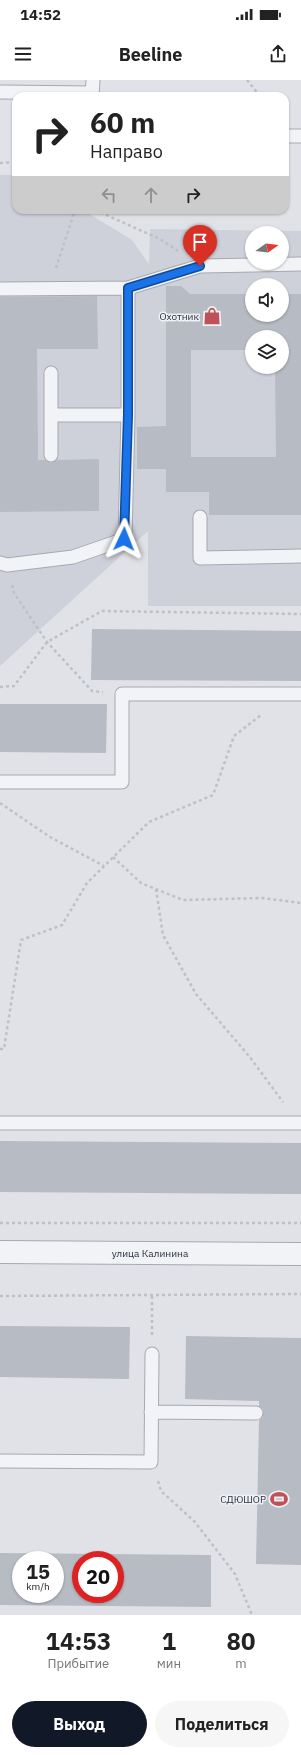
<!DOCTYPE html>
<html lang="ru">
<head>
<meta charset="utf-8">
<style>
	:root { --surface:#fff; --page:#f6f6f6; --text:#222; --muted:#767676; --accent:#111827 }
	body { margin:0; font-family:"IBM Plex Sans",sans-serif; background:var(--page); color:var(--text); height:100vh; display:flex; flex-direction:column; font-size:15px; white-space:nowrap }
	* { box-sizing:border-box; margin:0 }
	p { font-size:13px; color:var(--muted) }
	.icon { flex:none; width:22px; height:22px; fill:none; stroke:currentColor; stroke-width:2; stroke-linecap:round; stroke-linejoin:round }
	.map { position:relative; height:1535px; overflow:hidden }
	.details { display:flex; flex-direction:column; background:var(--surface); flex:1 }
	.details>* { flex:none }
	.top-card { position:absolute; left:12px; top:12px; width:277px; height:122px; border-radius:12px; box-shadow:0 1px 3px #0004; background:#fff; color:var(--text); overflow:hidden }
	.needle { width:26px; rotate:76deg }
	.fabs { position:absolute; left:245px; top:146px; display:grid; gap:8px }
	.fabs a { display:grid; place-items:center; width:44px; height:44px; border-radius:50%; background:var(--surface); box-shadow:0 1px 3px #0004; font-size:20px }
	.speed { position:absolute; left:12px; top:1471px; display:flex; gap:8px; font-size:20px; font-weight:700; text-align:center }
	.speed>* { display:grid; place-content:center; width:52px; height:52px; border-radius:50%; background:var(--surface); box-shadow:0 1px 3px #0004; line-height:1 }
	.speed small { font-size:10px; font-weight:400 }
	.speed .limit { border:6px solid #d22; background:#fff; color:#111 }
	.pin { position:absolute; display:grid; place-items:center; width:34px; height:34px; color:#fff; margin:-41px -17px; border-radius:50% 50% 50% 0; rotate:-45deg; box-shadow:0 0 4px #0007 }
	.pin .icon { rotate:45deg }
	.me { position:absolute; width:44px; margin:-22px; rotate:2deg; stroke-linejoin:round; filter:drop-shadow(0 0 3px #0008) }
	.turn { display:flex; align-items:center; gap:14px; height:84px; padding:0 12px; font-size:18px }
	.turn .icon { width:52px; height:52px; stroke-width:2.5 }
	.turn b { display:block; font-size:28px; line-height:34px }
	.lanes { display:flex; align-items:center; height:38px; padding:0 12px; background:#0003; justify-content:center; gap:20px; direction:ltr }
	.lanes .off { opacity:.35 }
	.eta { display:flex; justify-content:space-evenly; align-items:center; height:68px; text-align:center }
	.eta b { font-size:24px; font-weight:700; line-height:28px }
	.action { display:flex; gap:8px; margin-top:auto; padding:8px 12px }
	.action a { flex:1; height:46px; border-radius:24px; background:var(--accent); color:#fff; font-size:16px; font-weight:700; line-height:46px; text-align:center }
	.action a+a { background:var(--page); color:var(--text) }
	.status { display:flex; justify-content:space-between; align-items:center; height:28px; padding:0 20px; background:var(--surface); direction:ltr }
	.status svg { height:11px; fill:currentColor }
	header { display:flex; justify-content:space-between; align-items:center; height:52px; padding:0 12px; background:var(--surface); font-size:18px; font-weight:700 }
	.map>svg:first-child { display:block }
</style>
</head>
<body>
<div class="status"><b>14:52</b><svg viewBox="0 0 49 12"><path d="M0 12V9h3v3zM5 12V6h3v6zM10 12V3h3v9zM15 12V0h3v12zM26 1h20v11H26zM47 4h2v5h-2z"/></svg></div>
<header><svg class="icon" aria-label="menu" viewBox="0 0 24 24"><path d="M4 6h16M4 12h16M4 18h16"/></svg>Beeline<svg class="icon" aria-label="share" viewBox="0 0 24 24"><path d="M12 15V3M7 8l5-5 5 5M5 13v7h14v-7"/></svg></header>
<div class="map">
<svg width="301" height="1535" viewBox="0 0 301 1535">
	<rect width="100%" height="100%" fill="#e0e2e7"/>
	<path fill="#ced1d9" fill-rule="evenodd" d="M0,95H16V130H83L132,160L149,184L150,149L301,151V526H148V451L0,586ZM252,153H282V183H252ZM252,205H282V235H252ZM252,257H282V287H252Z"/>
	<path fill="#b7bbc3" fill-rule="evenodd" d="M166,206H181L190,214H252V235H282V214H301V435H209V412H166V389H137V347L166,346ZM252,257H282V287H275L276,377H191V270H252Z
		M97,216L98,269H37L38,380H45L51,383L57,380L99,379V431L0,432V217Z
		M92,549L301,551V601L91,600Z
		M0,624H107L106,673L0,672Z
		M0,1061L301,1063V1114L0,1112Z
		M0,1246L130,1247L129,1299L0,1297Z
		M186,1256L301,1258V1485L256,1484L259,1340L263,1337V1329L259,1326V1321L185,1319Z
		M0,1473L211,1475V1527L0,1525ZM21,1480H55V1514H21ZM81,1480H115V1514H81Z"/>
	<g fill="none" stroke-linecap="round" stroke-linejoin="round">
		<g stroke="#a6a9b1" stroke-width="15">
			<path id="service" d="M0,12L92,13
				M92,16L93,0
				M285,56H301
				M0,209L128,208L200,186L301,184
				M51,335H128
				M51,375V293
				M200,437V478L301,476
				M0,483L7,485L73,477L125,459L128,335V208
				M0,702H122V614H301
				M0,1043H301
				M151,1332L256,1333
				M0,1381L151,1382L152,1274"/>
		</g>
		<g stroke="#a6a9b1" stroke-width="24">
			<path id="tertiary" d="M0,1172L301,1174"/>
		</g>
		<path stroke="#bec0c6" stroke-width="2.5" stroke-dasharray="3 3" stroke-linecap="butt" d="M247,0L260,16
			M0,83L16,82
			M95,130L160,159L178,171
			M56,188L75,130
			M12,505L14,513L47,562L92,611L103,612
			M0,607L14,606L47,562L102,531L301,534
			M0,723L50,757L104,786
			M113,777L141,803L183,820L262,818L301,823
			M156,809L163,855L196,914L249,976L283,1022
			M0,969H4L21,860L62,845L87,803L149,742L213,715L234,656L261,635
			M0,1143H301
			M0,1216L301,1214
			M152,1255V1215
			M158,1401L161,1411L195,1442L235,1494L252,1535"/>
		<use href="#service" stroke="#f2f3f6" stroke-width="13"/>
		<use href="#tertiary" stroke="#f2f3f6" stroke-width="22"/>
	</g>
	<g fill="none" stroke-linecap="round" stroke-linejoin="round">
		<g stroke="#114b97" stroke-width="10">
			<path id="route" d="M124,459L128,335V208L200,186"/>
		</g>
		<use href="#route" stroke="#1a73e8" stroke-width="7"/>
	</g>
	<defs>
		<g id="shop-bare" transform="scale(1.38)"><path d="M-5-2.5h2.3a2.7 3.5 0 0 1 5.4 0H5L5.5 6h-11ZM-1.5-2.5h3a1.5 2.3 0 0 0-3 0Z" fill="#c05159" stroke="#eff1f5" stroke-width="2.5" paint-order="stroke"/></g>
		<g id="stadium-bare" transform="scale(1.38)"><path d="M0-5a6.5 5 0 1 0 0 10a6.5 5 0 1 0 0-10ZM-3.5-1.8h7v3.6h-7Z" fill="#c05159" stroke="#eff1f5" stroke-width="2.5" paint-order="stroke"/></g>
	</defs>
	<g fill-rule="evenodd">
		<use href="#shop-bare" x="212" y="236"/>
		<use href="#stadium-bare" x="279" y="1419"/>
	</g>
	<g text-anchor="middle" stroke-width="3" stroke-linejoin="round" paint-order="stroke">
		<g font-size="10" fill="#2a2f3d" stroke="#eff1f5" text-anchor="end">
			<text x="199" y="240">Охотник</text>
			<text x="266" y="1423">СДЮШОР</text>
		</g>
		<g font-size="10" fill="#2a2f3d" stroke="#eff1f5">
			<text x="150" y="1177">улица Калинина</text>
		</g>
	</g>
</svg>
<div class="fabs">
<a><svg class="needle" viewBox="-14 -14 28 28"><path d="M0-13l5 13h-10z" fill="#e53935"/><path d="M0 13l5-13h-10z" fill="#767676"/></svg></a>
<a><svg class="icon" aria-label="sound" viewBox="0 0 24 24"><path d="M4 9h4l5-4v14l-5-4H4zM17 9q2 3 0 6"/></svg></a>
<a><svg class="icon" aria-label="layers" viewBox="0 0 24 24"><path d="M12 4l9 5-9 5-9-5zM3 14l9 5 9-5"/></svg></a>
</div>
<div class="speed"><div>15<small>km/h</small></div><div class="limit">20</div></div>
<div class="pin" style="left:200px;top:186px;background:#d93025"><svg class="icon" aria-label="arrive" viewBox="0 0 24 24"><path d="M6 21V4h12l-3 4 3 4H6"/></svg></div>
<svg class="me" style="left:124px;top:459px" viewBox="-20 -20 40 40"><path d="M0-17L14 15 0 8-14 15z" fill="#1a73e8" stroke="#fff" stroke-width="4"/></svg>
<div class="top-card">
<div class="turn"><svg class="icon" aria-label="right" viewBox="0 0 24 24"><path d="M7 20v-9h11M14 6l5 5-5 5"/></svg><div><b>60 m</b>Направо</div></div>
<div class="lanes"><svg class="icon off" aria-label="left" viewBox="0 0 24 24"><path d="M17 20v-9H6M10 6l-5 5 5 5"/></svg><svg class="icon off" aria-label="ahead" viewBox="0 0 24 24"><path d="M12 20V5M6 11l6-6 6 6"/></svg><svg class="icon" aria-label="right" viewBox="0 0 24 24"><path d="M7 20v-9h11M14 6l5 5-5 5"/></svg></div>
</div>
</div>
<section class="details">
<div class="eta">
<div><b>14:53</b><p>Прибытие</p></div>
<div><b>1</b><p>мин</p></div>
<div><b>80</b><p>m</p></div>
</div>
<div class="action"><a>Выход</a><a>Поделиться</a></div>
</section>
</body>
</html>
